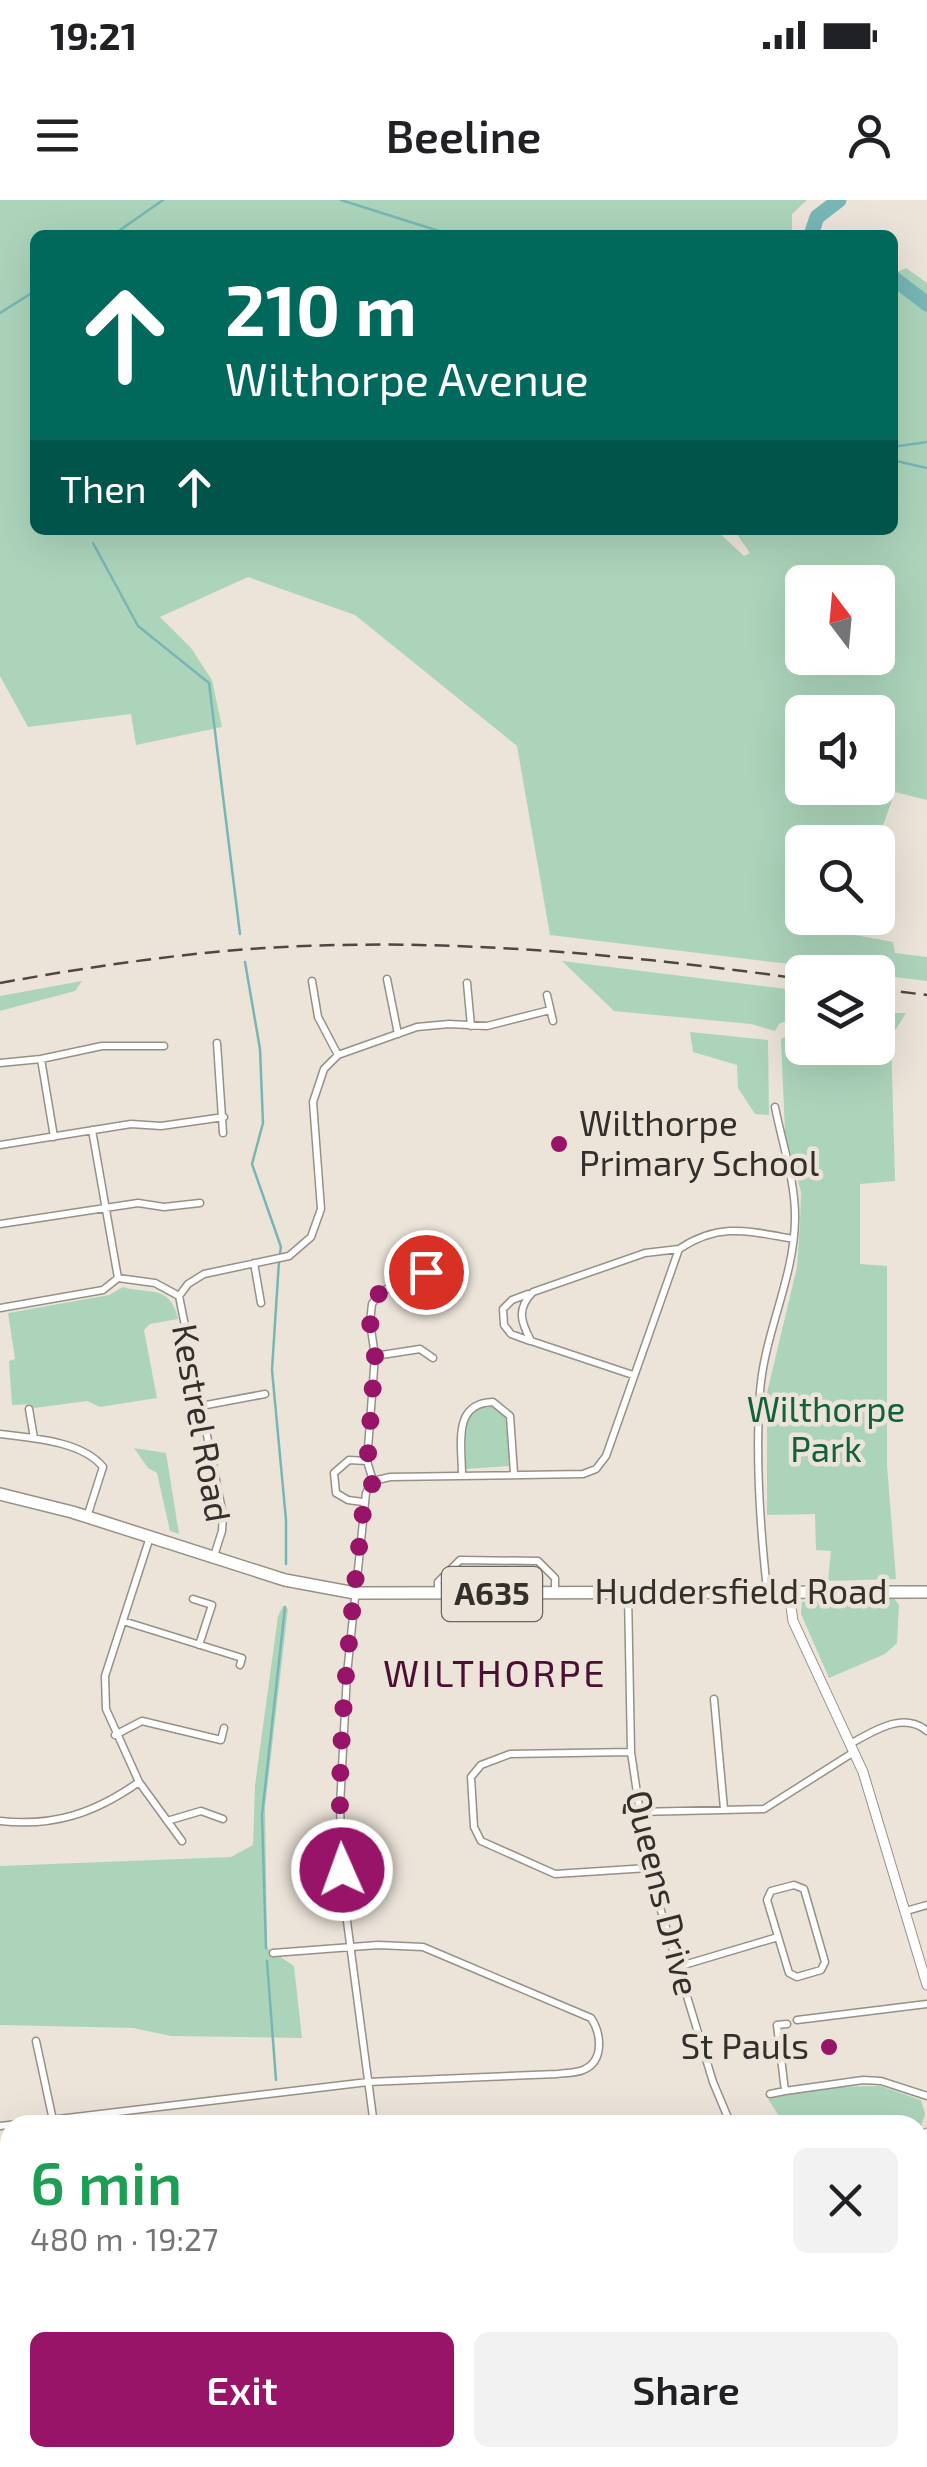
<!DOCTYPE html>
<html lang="en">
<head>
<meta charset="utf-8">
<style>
	:root { --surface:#fff; --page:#f2f2f2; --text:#202124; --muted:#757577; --accent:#981469 }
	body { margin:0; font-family:"Exo 2",sans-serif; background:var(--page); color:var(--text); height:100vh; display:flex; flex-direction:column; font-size:38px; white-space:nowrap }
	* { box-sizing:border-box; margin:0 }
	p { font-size:32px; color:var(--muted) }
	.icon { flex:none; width:55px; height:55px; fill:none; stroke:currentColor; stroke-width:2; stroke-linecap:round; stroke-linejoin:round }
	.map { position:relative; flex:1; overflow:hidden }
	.side { position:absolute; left:0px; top:1915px; width:928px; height:352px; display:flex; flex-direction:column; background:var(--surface); border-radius:30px 30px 0 0; box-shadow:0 10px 40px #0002 }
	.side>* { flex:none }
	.hud { position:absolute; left:30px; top:30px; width:868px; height:305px; border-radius:15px; box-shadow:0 10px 40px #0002; background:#00695c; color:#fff; overflow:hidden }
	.needle { width:65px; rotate:344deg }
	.fabs { position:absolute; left:785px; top:365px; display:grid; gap:20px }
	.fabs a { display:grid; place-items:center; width:110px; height:110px; border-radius:15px; background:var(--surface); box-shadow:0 10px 40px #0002; font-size:50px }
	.pin { position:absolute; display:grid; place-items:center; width:85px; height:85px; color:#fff; margin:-42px; border:5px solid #fff; border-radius:50%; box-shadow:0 2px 10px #0007 }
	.me { position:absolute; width:110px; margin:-55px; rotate:358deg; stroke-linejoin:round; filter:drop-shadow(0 0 8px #0008) }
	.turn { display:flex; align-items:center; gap:35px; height:210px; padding:0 30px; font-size:45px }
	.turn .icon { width:130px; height:130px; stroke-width:2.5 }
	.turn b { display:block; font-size:70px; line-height:85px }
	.then { display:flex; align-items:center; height:95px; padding:0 30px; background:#0003; gap:20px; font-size:38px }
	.round { display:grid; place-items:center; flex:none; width:105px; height:105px; border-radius:15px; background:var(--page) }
	.overview { display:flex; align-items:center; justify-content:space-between; height:170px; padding:0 30px }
	h1 { font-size:60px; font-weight:600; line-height:75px; color:#1e9e55 }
	.button { display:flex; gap:20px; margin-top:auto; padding:20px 30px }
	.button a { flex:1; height:115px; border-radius:15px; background:var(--accent); color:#fff; font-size:40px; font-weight:600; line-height:115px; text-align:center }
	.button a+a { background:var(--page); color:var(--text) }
	.status { display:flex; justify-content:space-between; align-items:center; height:70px; padding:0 50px; background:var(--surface); direction:ltr }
	.status svg { height:28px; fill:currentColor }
	header { display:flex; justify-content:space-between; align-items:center; height:130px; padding:0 30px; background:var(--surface); font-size:45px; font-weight:600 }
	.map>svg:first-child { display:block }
</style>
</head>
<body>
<div class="status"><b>19:21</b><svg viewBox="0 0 49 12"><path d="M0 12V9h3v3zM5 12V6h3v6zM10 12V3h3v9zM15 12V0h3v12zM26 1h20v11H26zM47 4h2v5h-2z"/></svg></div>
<header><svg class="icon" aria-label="menu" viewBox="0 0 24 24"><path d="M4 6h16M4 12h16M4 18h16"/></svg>Beeline<svg class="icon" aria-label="person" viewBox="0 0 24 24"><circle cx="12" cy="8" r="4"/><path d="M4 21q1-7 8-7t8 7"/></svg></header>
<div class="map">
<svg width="927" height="2267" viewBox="0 0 927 2267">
	<rect width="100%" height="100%" fill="#ece4d9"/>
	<path fill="#acd4bb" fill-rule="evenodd" d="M0,0H807L792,14V35H35V330H716L744,356L750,353L734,330H892L893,74L906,68L927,83V600L895,592L877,642H802V718H849L844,733L893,742L895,753L927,757V781L550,735L517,546L355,415L248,377L160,417L191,448L212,480L222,527L136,545L131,514L28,527L0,476ZM878,382V458H802V382ZM878,512V588H802V512Z
		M562,761L802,791V815L779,824L775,831L751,824L614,811Z
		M82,781L75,791L0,811V796Z
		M878,813H906L891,837L895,981L860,984V1064L887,1066V1265L896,1379L828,1381L831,1351L816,1350L815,1314L767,1315V1193L797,1067L800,1023L801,992L785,933L781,839L802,829V848H878Z
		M690,832L768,840L769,915L755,914L738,888L737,865L693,852Z
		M123,1087C148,1095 170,1083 178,1119L150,1124L144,1130L157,1198L100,1207L87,1201L34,1208L30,1204L12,1205L9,1161L15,1159L8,1113L109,1095Z
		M491,1205L506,1217L509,1266L466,1269L465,1221L479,1206Z
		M134,1248L166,1253L179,1334L170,1331L157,1273L148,1268Z
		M893,1397L899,1405L897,1443L885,1454L829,1478L801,1414L802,1402Z
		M283,1406L288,1409L265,1607L267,1748L294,1766L302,1838L171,1836L133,1828L0,1825V1666L231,1657L253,1645L255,1585L278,1416Z
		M880,1886L921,1900L925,1914L918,1936V1925H785L768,1899L825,1887Z"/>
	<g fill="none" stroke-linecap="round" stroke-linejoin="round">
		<path stroke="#78b6b6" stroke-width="2.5" d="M341,0L442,32L462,35
			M113,35L163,0
			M0,113L35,91
			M892,247L927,242
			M892,260L927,268
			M93,343L138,426L209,483L240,734
			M245,762L260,849L263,923L252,964L281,1047L280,1053
			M279,1061L272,1170L286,1320V1364
			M266,1748L262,1615L285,1407
			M267,1761L276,1880"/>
		<path stroke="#78b6b6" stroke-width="15" d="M811,35L817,17L839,0
			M892,77L927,104"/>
		<g stroke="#979086" stroke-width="9">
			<path id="minor" d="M387,779L398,834
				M312,781L318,817L338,855
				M467,783L471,826
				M547,795L553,821
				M217,843L223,933
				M41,859L54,937
				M0,863L41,859L102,846H164
				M92,930L118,1078
				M0,945L131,924L161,926L224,917
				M0,1024L138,1003L164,1007L200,1003
				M254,1063L261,1103
				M528,1094L512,1100L503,1109L504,1125L511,1134L530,1141
				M179,1096L188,1084L204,1074L289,1056L311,1037L321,1009L313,902L324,869L338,855L417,827L449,824L487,826L550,810
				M0,1108L103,1090L118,1078L155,1083L179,1096L223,1315L222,1331L214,1356
				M375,1156L420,1149L433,1158
				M633,1175L531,1141C521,1122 516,1109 533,1092L645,1053L679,1049
				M201,1206L265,1194
				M29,1209L34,1238
				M0,1234C32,1238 82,1241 103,1267L87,1317
				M367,1261L375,1156L370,1122L372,1104L380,1092L425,1072
				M462,1275C462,1245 452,1203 493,1202L510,1216L514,1273
				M363,1302L348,1300L336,1293L334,1273L349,1260L367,1261L373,1281
				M150,1337L105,1476L106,1509L139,1582L182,1641
				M767,1390C760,1326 755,1257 760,1192C764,1134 794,1079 795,1020C796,983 782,943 775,907
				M438,1392V1382L460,1360L538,1361L555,1378V1391
				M628,1394L631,1552L648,1668L713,1882L731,1925
				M193,1399L212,1405L199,1445
				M123,1421L242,1458L240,1465
				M714,1499L724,1609
				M115,1535L142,1521L221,1540L224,1528
				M850,1544C874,1531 903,1511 927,1531
				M631,1552L510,1554L481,1565L471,1577L474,1627L481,1641L555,1674L648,1668
				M638,1612L764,1609L854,1552
				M0,1621C54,1627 95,1613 139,1582
				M167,1621L201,1611L223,1619
				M794,1685L804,1689L825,1762L821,1770L797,1777L789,1773L767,1700L771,1691Z
				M906,1711L927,1705
				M677,1767L778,1737
				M797,1820L927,1804
				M787,1824L777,1825L785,1891L863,1880L881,1881L927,1896
				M36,1841L54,1925
				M770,1894L785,1891
				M374,1925L343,1691L340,1606L347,1474L366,1293L373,1281L390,1277L583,1274L596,1269L606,1256L679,1049C720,1022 748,1031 793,1039
				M0,1926L368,1882L557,1874C565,1873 576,1873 583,1870C605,1861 601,1833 591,1818L423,1747L378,1745L273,1753
				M918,2012L927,2007
				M918,2049L927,2044
				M0,2223L10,2242
				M18,2258L23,2267
				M111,2258L116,2267
				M263,2258L267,2267"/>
		</g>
		<g stroke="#979086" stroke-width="11">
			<path id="tertiary" d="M789,1392L793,1421L863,1572L927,1785
				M918,1958L927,1933
				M0,2077L10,2074
				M918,2137L927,2138
				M818,2267L824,2258"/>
		</g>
		<g stroke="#979086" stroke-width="14">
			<path id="trunk" d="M0,1294L72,1312L285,1380L355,1393L927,1392"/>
		</g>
		<use href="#minor" stroke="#fff" stroke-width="6"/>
		<use href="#tertiary" stroke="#fff" stroke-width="9"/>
		<use href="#trunk" stroke="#fff" stroke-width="11"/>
		<path stroke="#4c4843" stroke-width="2.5" stroke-dasharray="15 8" stroke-linecap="butt" d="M0,783C88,767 175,754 264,748C444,737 624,754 802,779
			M878,789L927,795"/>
	</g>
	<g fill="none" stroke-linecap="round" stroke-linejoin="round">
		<path stroke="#981469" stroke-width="18" stroke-dasharray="0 32.4" d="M342,1670C334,1548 351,1424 364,1302L373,1282L367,1268L375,1156L370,1122L372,1104L380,1092L426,1072"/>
	</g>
	<g fill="#981469" stroke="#ece4d9" stroke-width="4">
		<circle cx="559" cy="944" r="10"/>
		<circle cx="829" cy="1847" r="10"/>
	</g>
	<g text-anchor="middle" stroke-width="9" stroke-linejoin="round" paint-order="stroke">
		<rect fill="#ece4d9" stroke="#6a6660" stroke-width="2.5" x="442" y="1367" width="100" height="54" rx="8"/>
		<g font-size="32" font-weight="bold" fill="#33302c">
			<text x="492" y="1405">A635</text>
		</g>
		<g font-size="35" fill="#33302c" stroke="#ece4d9" text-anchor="start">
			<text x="579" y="936">Wilthorpe<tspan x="579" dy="40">Primary School</tspan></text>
			<text x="809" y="1859" text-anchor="end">St Pauls</text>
		</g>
		<g font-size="35" fill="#12613d" stroke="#ece4d9">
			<text x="826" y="1222">Wilthorpe<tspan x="826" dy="40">Park</tspan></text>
		</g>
		<g font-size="35" fill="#33302c" stroke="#ece4d9">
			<text transform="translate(201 1223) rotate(80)" y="12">Kestrel Road</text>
			<text x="741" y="1404">Huddersfield Road</text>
			<text transform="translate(662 1693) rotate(76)" y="12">Queens Drive</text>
		</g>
		<g font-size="38" letter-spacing="2.5" fill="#4c0f34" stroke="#ece4d9">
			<text x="495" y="1487">WILTHORPE</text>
		</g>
	</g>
</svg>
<div class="fabs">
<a><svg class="needle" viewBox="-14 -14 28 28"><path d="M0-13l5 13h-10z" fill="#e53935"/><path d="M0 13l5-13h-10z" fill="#757577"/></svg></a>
<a><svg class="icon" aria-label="sound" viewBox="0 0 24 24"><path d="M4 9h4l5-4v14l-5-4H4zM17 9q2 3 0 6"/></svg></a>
<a><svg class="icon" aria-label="search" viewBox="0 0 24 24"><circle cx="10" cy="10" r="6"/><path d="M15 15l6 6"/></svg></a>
<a><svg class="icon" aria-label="layers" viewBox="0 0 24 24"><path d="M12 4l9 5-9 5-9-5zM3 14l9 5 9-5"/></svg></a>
</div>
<div class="pin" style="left:426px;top:1072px;background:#d93025"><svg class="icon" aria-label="arrive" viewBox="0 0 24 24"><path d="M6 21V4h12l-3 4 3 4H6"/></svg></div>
<svg class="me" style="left:342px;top:1670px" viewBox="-20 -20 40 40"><circle r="17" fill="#981469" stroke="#fff" stroke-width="3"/><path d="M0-11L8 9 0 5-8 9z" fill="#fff"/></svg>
<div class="hud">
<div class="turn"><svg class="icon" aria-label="ahead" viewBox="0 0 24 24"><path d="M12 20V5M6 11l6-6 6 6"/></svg><div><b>210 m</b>Wilthorpe Avenue</div></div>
<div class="then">Then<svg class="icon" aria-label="ahead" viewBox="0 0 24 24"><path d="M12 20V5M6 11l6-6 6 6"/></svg></div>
</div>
<section class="side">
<div class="overview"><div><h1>6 min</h1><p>480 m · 19:27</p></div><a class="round"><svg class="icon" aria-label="close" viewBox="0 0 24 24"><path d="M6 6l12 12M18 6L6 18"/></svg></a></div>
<div class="button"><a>Exit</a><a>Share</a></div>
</section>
</div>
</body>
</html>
